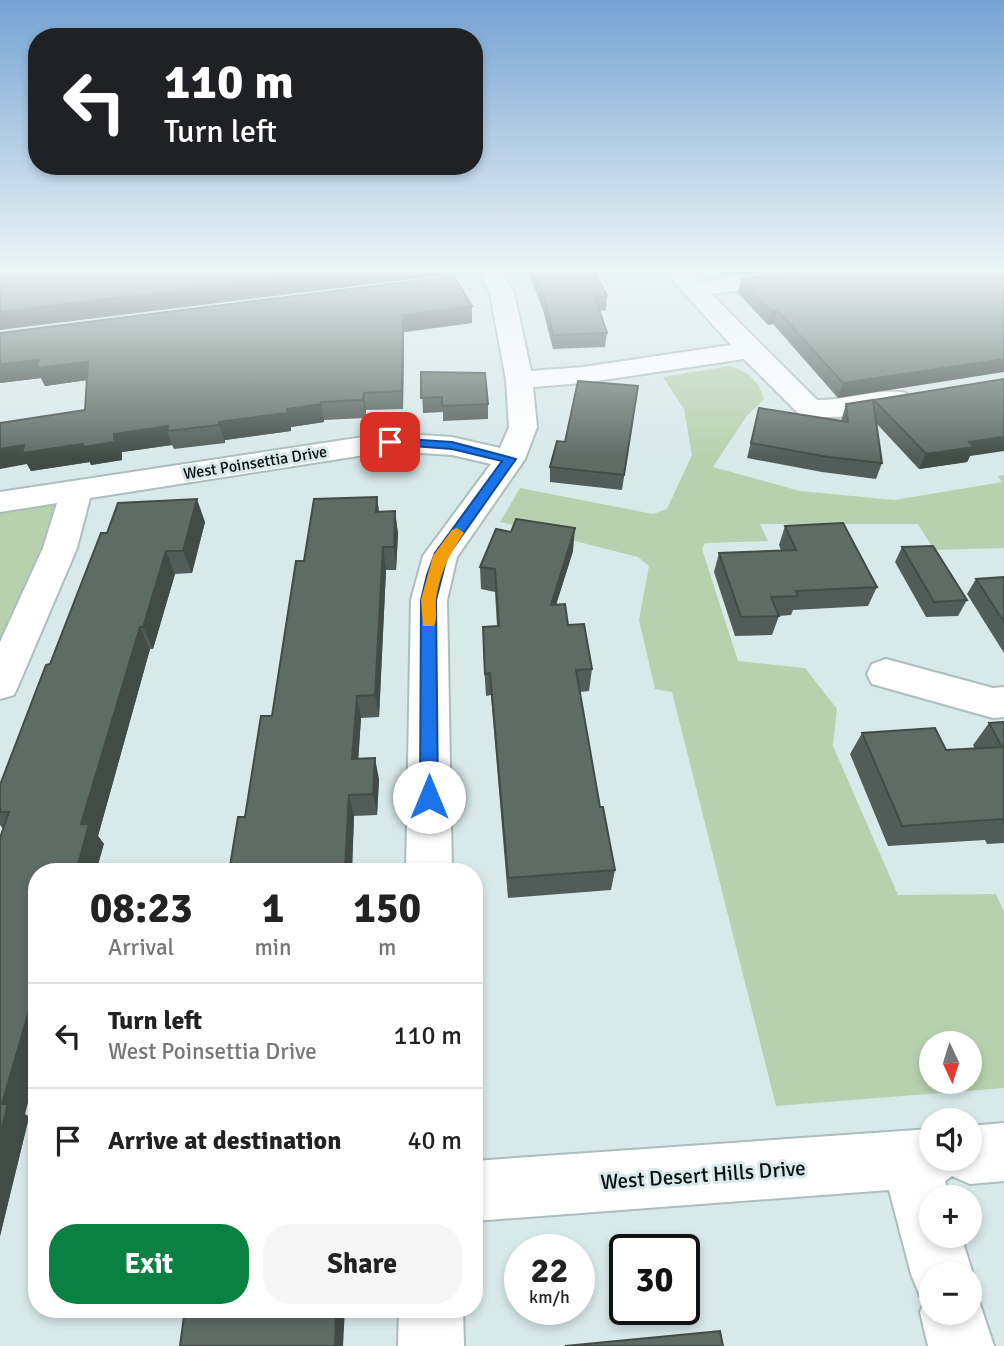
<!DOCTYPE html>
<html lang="en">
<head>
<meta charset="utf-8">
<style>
	:root { --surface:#fff; --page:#f6f6f6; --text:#222; --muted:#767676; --line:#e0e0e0; --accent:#0b8043 }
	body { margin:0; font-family:Signika,sans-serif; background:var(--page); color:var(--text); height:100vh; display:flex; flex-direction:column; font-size:26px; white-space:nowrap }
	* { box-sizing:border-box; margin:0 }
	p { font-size:23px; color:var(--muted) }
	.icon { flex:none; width:38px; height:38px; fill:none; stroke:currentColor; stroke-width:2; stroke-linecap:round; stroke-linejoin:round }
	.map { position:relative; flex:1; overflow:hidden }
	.sheet { position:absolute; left:28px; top:863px; width:455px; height:455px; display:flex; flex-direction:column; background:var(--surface); border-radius:28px; box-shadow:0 4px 10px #0003 }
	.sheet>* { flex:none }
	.banner { position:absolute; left:28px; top:28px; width:455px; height:147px; border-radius:28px; box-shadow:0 4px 10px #0003; background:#202124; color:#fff; overflow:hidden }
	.needle { width:46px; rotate:176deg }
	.buttons { position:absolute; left:919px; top:1031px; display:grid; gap:14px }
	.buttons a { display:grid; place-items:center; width:63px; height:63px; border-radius:50%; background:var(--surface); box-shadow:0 4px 10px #0003; font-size:35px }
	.speed { position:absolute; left:504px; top:1234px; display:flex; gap:14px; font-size:35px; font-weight:700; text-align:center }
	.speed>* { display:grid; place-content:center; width:91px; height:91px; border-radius:50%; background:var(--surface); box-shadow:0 4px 10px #0003; line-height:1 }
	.speed small { font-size:18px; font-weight:400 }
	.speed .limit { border:4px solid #111; border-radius:10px; background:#fff; color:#111 }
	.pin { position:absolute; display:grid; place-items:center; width:60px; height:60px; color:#fff; margin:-30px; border-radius:14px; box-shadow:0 4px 10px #0006 }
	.me { position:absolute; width:77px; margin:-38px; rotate:0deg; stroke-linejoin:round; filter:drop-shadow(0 0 5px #0008) }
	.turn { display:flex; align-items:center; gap:24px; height:147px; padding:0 21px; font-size:32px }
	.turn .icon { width:91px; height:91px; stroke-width:2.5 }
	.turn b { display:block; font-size:49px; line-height:60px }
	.eta { display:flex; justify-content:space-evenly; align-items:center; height:119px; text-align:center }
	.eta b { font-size:42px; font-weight:800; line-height:49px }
	.primary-button { display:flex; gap:14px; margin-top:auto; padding:14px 21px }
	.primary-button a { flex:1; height:80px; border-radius:28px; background:var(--accent); color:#fff; font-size:28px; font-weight:800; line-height:80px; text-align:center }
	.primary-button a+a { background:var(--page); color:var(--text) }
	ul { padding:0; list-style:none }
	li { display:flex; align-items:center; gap:21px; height:105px; padding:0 21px; border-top:2px solid var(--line) }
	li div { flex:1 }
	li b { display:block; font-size:26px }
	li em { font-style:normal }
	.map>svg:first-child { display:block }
</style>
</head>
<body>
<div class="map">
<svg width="1004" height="1346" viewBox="0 0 1004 1346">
	<rect width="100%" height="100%" fill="#d8e9e9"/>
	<path fill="#b7d1ae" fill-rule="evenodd" d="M730,366C747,371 759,380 764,399L746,417L713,467L800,491L894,500L1002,482L998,476L1004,475V548L934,550L918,524H760L768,541L705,543L702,549L738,661L805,668L837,709L833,746L898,895L996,894L1004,912V1088L776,1106L672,692L655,689L639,620L649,566L638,557L500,522L520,488L653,514L667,509L692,455L684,409L663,377ZM931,1043H970V1082H931Z
		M49,501L64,509L0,647V509Z"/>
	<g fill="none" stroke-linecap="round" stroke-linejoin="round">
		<g stroke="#acbdbd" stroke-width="4">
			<path id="minor" d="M478,269H500L514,293L531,371L583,367L731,345L663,269H687L699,282L797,269H861L858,274L850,276L711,294L817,400C845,401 881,387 906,393L910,399L906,405C872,413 833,422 799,414L744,359L583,383L533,387L537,427L525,459L457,557L447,600L452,872H406L411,600L423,556L491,464L452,455L390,451L90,498L77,548L19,684L14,695L0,699V642L43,548L57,503L0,512V492L390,433L452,437L500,448L509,427L506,380L490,293Z
				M886,659L993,688L1004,687V717L993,718L872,684L867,674L872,664Z
				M1004,1123V1181L970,1184L952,1176L945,1181L950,1197H931V1236H961L973,1274L970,1283V1274H931V1312H970V1287L975,1289L994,1346H928L920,1312L926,1298L920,1296L911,1274L889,1190L474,1221V1161L931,1129V1158H970V1126Z
				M399,1309H463L464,1346H398Z"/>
		</g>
		<use href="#minor" fill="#fff" fill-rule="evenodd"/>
	</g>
	<path fill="#515d58" d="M527,269H589L607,296L606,310L599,311L607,333L605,347L553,349L543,310Z
		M715,269H776L722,276Z
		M1004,269L838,398L773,324L768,325L738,293L741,279Z
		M472,323L404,332L403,409L366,410V418L324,420V422L291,427V431L225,440V443L174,449L172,445L122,452V460L91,465L90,462L31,471L27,464L85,410L87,380L45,386L41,378L0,383V333Z
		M421,372L488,404V419L443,421V412L423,413Z
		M638,386L622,490L550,482V467L565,442Z
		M874,400L970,456L967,462L919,469L876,423L882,463L876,479L822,472L747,458L759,408L841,421L846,404L873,403Z
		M377,497L379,512L395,511L398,534L396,570H386L379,717L361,718L358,759L379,779L377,815L354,816L352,866L369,865L370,872H229L272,716L304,561Z
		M205,522L192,573L175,574L153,649H150L98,836L104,844L37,872L25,1114L29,1117L0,1236L3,829L0,825V785L50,664L101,533Z
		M785,526L877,587L868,606L793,610L791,615L779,616L772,635L735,636L714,572L719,553L781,550L779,545Z
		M902,547L967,600L958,616L926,617L895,562Z
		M573,551L556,605L592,669L589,691L580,692L600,807L615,870L611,890L508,898L491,695L486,696L483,649V627L497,626L495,592L481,589L480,567Z
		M1004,577V653L967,594L976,579Z
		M1004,722V843L987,844L985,840L888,846L850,754L862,733L946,750L975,749L973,745L989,723Z"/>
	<path fill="#424c47" d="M355,269H447H445V275L0,330V312Z
		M724,269H776L722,276Z
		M472,306V323L404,332L403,409L402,391L403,315Z
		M777,310L773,324L768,325L771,311Z
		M1004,359V372L838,398L843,383Z
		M39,360L88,362L95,379L45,386L41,378L0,383V364Z
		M364,393L366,410V418L363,400Z
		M321,404L324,422L291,427V431L225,440V443L219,425V422L287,409Z
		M168,426L167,431L172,445L122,452V460L91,465L90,462L31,471L27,464L0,469V449L24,445L114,434Z
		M1004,437V451L970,456L967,462L919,469L926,454L969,442Z
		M377,497L380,520L376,512Z
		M197,499L205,522L192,573L183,551Z
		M395,511L398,534L396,570L394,547Z
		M575,528L573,551L549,627L551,605Z
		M383,547L386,570L379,717L375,695Z
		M166,551L175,574L153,649L143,627Z
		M140,627L150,649L98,836L104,844L96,872H76L81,824Z
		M357,696L361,718L357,780L352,759Z
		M375,758L379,779L377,815L373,794Z
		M349,795L354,816L352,872L345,867Z
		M37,983V1068L25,1114L29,1117L0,1236V1134L2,1104Z
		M336,1309H345L343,1346H335Z"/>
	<path fill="#5e6c66" stroke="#424c47" stroke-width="2" d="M0,269H355L0,312Z
		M532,269H589L591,271H594L607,296L595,297L607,333L553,335L544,296Z
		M821,269H1004V359L843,383L777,310L771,311L741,279Z
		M454,276L472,306L403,315L402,391L364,393L363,400L321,402V404L287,409V413L219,422V425L167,431L168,426L114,434V442L83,447V444L22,453L24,445L0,449V423L85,410L88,362L37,368L39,360L0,364V333Z
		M421,372L485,373L488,404L442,406V397L421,398Z
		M1004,379V437L969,442L974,447L926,454L874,400Z
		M578,381L638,386L624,475L550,467L557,441L565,442Z
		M873,400L882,463L828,457L751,443L759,408L848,422L846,404Z
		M377,497L376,512L395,511L394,547H383L375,695L357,696L352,759L375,758L373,794L349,795L345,867L369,865L368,872H229L238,817H245L261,716H272L296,561H304L314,499Z
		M197,499L183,551H166L143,627H140L81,824H89L76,872H37V983L2,1104H8L0,1134V838L9,812H0V785L46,665L50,664L101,533H107L118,503Z
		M516,519L575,528L551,605L565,604L568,625L584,624L592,669L576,670L600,807H603L615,870L508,878L490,673L485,674L483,627L499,626L495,569L480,567L496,529L511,532Z
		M843,523L877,587L796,591L798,596L771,597L779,616L741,617L719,553L796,550L785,526Z
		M933,546L967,600L934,602L902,547Z
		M1004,577V622L976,579Z
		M1004,722V822L1002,819L902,826L862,733L935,728L946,750L1002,747L989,723Z
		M185,1309H336L335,1346H180Z
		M720,1331L723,1346H565Z"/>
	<linearGradient id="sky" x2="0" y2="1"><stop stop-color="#76a3d3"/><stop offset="0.59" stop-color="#edf5f5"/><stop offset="1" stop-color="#edf5f5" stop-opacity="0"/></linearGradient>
	<rect width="1004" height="458" fill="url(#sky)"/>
	<path fill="#1a73e8" stroke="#114b97" stroke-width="2" d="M390,438L452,442L516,459L447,557L436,600L438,797L435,803L429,805L423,803L420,797L421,600L427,575L435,553L502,461L452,449L386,444V439Z"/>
	<path fill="#f59e0b" d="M457,528L464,533C449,555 440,572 436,599C435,608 438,618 434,626H423L421,600L433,556L452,530Z"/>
	<g text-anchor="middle" stroke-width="6" stroke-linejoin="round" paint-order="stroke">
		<g font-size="16" fill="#080e0e" stroke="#d8e9e9">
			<text transform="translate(255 462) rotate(-9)" y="6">West Poinsettia Drive</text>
		</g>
		<g font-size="21" fill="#080e0e" stroke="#d8e9e9">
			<text transform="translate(703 1175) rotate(-4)" y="7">West Desert Hills Drive</text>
		</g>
	</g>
</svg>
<div class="buttons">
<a><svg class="needle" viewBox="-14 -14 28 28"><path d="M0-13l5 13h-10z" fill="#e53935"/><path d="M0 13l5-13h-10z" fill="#767676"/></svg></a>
<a><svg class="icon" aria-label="sound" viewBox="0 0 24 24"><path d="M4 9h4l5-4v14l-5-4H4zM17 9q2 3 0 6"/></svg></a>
<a>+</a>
<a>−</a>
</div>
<div class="speed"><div>22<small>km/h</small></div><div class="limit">30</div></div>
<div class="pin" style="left:390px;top:442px;background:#d93025"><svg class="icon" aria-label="arrive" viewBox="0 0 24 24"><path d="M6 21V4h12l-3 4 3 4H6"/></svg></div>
<svg class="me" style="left:429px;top:797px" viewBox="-20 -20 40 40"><circle r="19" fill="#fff"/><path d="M0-13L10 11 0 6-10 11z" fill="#1a73e8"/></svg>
<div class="banner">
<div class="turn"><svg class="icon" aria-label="left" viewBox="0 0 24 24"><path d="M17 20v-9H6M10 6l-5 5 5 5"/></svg><div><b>110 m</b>Turn left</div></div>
</div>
<section class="sheet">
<div class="eta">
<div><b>08:23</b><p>Arrival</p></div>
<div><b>1</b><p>min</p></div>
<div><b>150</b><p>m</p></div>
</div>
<ul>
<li><svg class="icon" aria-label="left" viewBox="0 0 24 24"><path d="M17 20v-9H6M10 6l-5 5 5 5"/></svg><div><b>Turn left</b><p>West Poinsettia Drive</p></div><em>110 m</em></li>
<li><svg class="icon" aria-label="arrive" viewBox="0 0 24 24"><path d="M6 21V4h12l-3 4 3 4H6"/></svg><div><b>Arrive at destination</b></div><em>40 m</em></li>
</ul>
<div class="primary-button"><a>Exit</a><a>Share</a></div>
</section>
</div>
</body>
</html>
